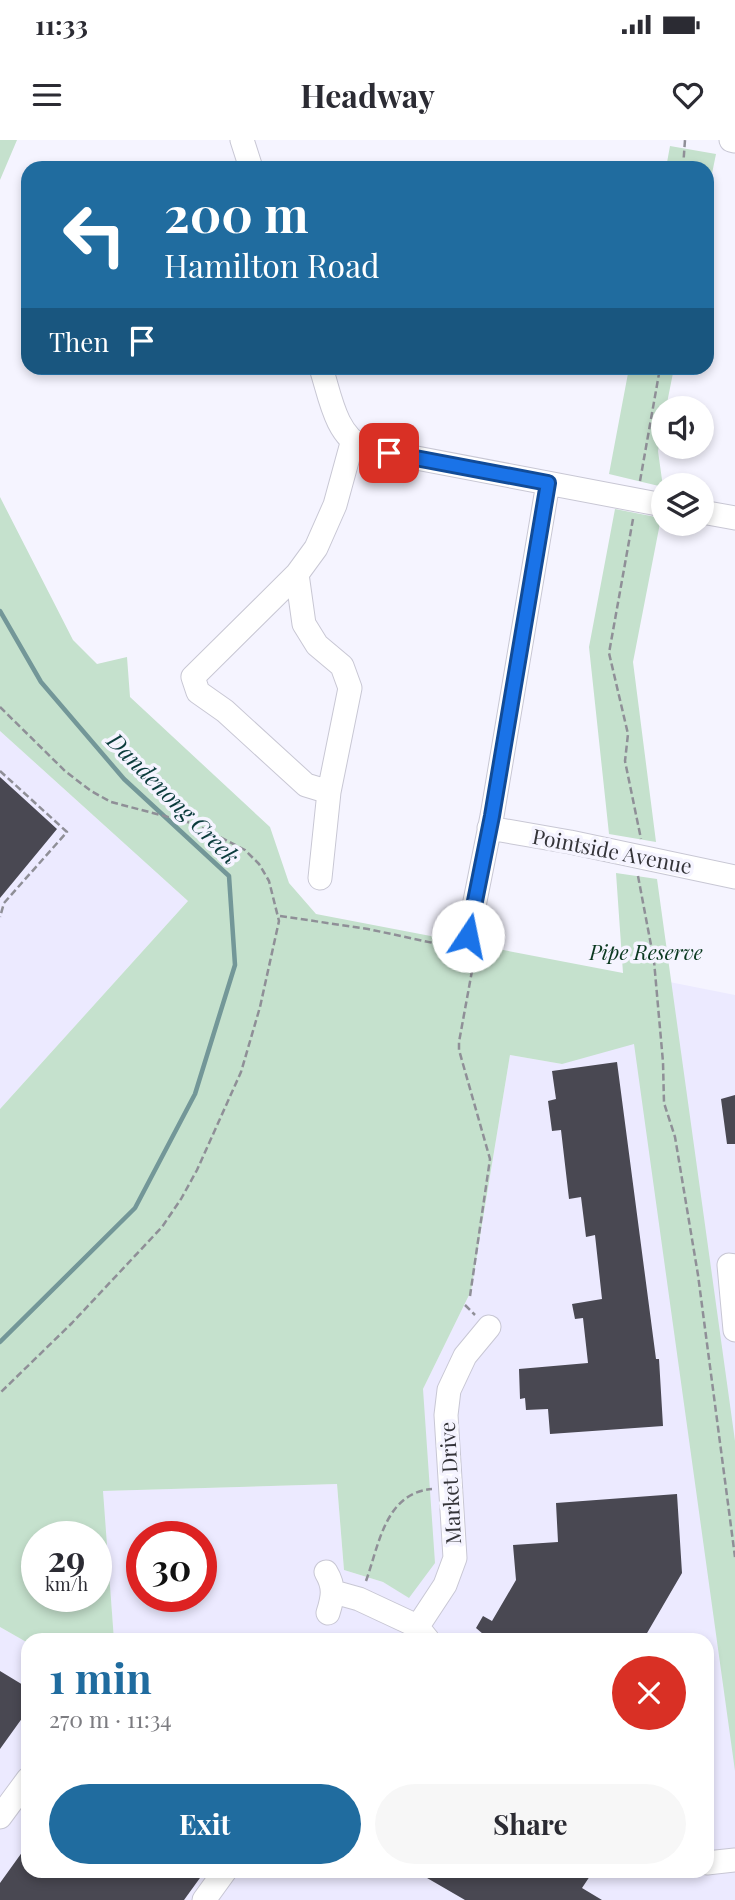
<!DOCTYPE html>
<html lang="en">
<head>
<meta charset="utf-8">
<style>
	:root { --surface:#fff; --page:#f7f7f7; --text:#2b2b33; --muted:#7c7c81; --accent:#206c9f }
	body { margin:0; font-family:"Playfair Display",serif; background:var(--page); color:var(--text); height:100vh; display:flex; flex-direction:column; font-size:26px; white-space:nowrap }
	* { box-sizing:border-box; margin:0 }
	p { font-size:23px; color:var(--muted) }
	.icon { flex:none; width:38px; height:38px; fill:none; stroke:currentColor; stroke-width:2; stroke-linecap:round; stroke-linejoin:round }
	.map { position:relative; flex:1; overflow:hidden }
	.drawer { position:absolute; left:21px; top:1493px; width:693px; height:245px; display:flex; flex-direction:column; background:var(--surface); border-radius:21px; box-shadow:0 4px 10px #0003 }
	.drawer>* { flex:none }
	.guide { position:absolute; left:21px; top:21px; width:693px; height:214px; border-radius:21px; box-shadow:0 4px 10px #0003; background:#206c9f; color:#fff; overflow:hidden }
	.buttons { position:absolute; left:651px; top:256px; display:grid; gap:14px }
	.buttons a { display:grid; place-items:center; width:63px; height:63px; border-radius:50%; background:var(--surface); box-shadow:0 4px 10px #0003; font-size:35px }
	.speed { position:absolute; left:21px; top:1381px; display:flex; gap:14px; font-size:35px; font-weight:700; text-align:center }
	.speed>* { display:grid; place-content:center; width:91px; height:91px; border-radius:50%; background:var(--surface); box-shadow:0 4px 10px #0003; line-height:1 }
	.speed small { font-size:18px; font-weight:400 }
	.speed .limit { border:10px solid #d22; background:#fff; color:#111 }
	.pin { position:absolute; display:grid; place-items:center; width:60px; height:60px; color:#fff; margin:-30px; border-radius:14px; box-shadow:0 4px 10px #0006 }
	.me { position:absolute; width:77px; margin:-38px; rotate:11deg; stroke-linejoin:round; filter:drop-shadow(0 0 5px #0008) }
	.turn { display:flex; align-items:center; gap:24px; height:147px; padding:0 28px; font-size:32px }
	.turn .icon { width:91px; height:91px; stroke-width:2.5 }
	.turn b { display:block; font-size:49px; line-height:60px }
	.then { display:flex; align-items:center; height:66px; padding:0 28px; background:#0003; gap:14px; font-size:26px }
	.round { display:grid; place-items:center; flex:none; width:74px; height:74px; border-radius:37px; background:var(--page) }
	.head { display:flex; align-items:center; justify-content:space-between; height:119px; padding:0 28px }
	h1 { font-size:42px; font-weight:700; line-height:52px; color:var(--accent) }
	.button { display:flex; gap:14px; margin-top:auto; padding:14px 28px }
	.button a { flex:1; height:80px; border-radius:42px; background:var(--accent); color:#fff; font-size:28px; font-weight:700; line-height:80px; text-align:center }
	.button a+a { background:var(--page); color:var(--text) }
	.status { display:flex; justify-content:space-between; align-items:center; height:49px; padding:0 35px; background:var(--surface); direction:ltr }
	.status svg { height:19px; fill:currentColor }
	header { display:flex; justify-content:space-between; align-items:center; height:91px; padding:0 28px; background:var(--surface); font-size:32px; font-weight:700 }
	.map>svg:first-child { display:block }
</style>
</head>
<body>
<div class="status"><b>11:33</b><svg viewBox="0 0 49 12"><path d="M0 12V9h3v3zM5 12V6h3v6zM10 12V3h3v9zM15 12V0h3v12zM26 1h20v11H26zM47 4h2v5h-2z"/></svg></div>
<header><svg class="icon" aria-label="menu" viewBox="0 0 24 24"><path d="M4 6h16M4 12h16M4 18h16"/></svg>Headway<svg class="icon" aria-label="heart" viewBox="0 0 24 24"><path d="M12 20l-8-8c-3-5 5-10 8-4 3-6 11-1 8 4z"/></svg></header>
<div class="map">
<svg width="735" height="1760" viewBox="0 0 735 1760">
	<rect width="100%" height="100%" fill="#f5f4ff"/>
	<path fill="#eceaff" fill-rule="evenodd" d="M0,591L188,761L0,969Z
		M624,833L735,855V1760H0V1487L28,1503V1731H707V1500H114L102,1351L337,1344L344,1430L383,1442L409,1457L423,1249L471,1151L510,915L562,924ZM142,1396H201V1456H142Z"/>
	<path fill="#c5e1cd" fill-rule="evenodd" d="M0,0H17L0,40Z
		M670,6L716,14L707,58V28H666Z
		M629,228H674L666,268H663V282L658,311L663,347L609,334Z
		M0,357L73,500L97,524L127,517L130,557L270,687L289,743L316,774L623,833L616,733L657,739L735,1301V1631L634,904L562,924L510,915L471,1151L423,1249L435,1423L409,1458L383,1442L344,1430L337,1344L103,1351L114,1500H28V1503L0,1487V969L188,761L0,591ZM37,1396H96V1456H37Z
		M615,369L661,378L633,522L656,702L609,694L589,507Z"/>
	<g fill="none" stroke-linecap="round" stroke-linejoin="round">
		<path stroke="#739798" stroke-width="4.5" d="M0,471L41,542L124,639L229,736L235,825L195,954L135,1068L0,1202"/>
	</g>
	<path fill="#494852" d="M0,637L57,689L0,758Z
		M617,922L656,1219H659L663,1286L550,1294L548,1269L526,1270L525,1258L520,1259L519,1229L588,1223L583,1178L575,1179L572,1164L602,1159L595,1095L586,1097L581,1057L569,1059L561,990L552,991L548,961L556,959L552,931Z
		M735,955V1004H727L721,959Z
		M677,1354L682,1433L643,1500H529L519,1494L516,1500H490L476,1488L483,1476L492,1481L516,1440L513,1405L558,1402L556,1363Z
		M0,1531L28,1548V1570L0,1609Z
		M28,1704V1731H205L184,1760H0V1743Z
		M415,1731H581L590,1736L582,1748L602,1760H465Z"/>
	<g fill="none" stroke-linecap="round" stroke-linejoin="round">
		<g stroke="#c8c7d4" stroke-width="25">
			<path id="minor" d="M242,0L251,28
				M731,0L735,1
				M321,228C330,255 335,295 364,308L663,365
				M702,372L735,378
				M297,434L304,484L317,505L342,526L350,548L329,652
				M489,688L570,702L735,737
				M320,738L329,652L306,645L225,571L198,552L193,537L297,434L316,408L335,365L352,303
				M468,796L492,676L548,343
				M735,1126L729,1125L735,1190
				M326,1432C335,1447 333,1457 328,1473
				M334,1452L359,1459L419,1487
				M428,1500L420,1490V1483L445,1445L455,1418L446,1275L449,1250L465,1216L489,1187
				M0,1677L28,1639
				M707,1723L735,1720
				M204,1760L225,1731"/>
		</g>
		<path stroke="#8f8f97" stroke-width="2.5" stroke-dasharray="7 3.5" stroke-linecap="butt" d="M683,28L685,0
			M640,341L660,228
			M633,379L609,513L628,594L625,621L641,699
			M0,567L65,631L91,651L111,662L195,684L245,710L259,724L269,741L279,781L260,867L241,932L197,1030L181,1059L162,1087L72,1183L0,1253
			M0,631L67,692L4,763L0,777
			M638,736L654,821L663,922L664,963L675,997L698,1135L735,1417
			M280,776L368,789L452,807
			M470,1156L490,1019L459,910V902L474,820L472,813
			M465,1165L475,1175
			M366,1441C379,1405 385,1353 432,1349"/>
		<use href="#minor" stroke="#fff" stroke-width="23"/>
	</g>
	<g fill="none" stroke-linecap="round" stroke-linejoin="round">
		<g stroke="#114b97" stroke-width="18">
			<path id="route" d="M389,313L548,343L492,676L468,796"/>
		</g>
		<use href="#route" stroke="#1a73e8" stroke-width="12"/>
	</g>
	<g text-anchor="middle" stroke-width="7" stroke-linejoin="round" paint-order="stroke">
		<g font-size="21" fill="#343439" stroke="#f5f4ff">
			<text transform="translate(612 712) rotate(11)" y="7">Pointside Avenue</text>
			<text transform="translate(451 1343) rotate(-93)" y="7">Market Drive</text>
		</g>
		<g font-size="21" font-style="italic" fill="#0b3920" stroke="#f5f4ff">
			<text x="646" y="820">Pipe Reserve</text>
		</g>
		<g font-size="23" font-style="italic" fill="#0a3b3b" stroke="#f5f4ff">
			<text transform="translate(173 659) rotate(45)" y="8">Dandenong Creek</text>
		</g>
	</g>
</svg>
<div class="buttons">
<a><svg class="icon" aria-label="sound" viewBox="0 0 24 24"><path d="M4 9h4l5-4v14l-5-4H4zM17 9q2 3 0 6"/></svg></a>
<a><svg class="icon" aria-label="layers" viewBox="0 0 24 24"><path d="M12 4l9 5-9 5-9-5zM3 14l9 5 9-5"/></svg></a>
</div>
<div class="speed"><div>29<small>km/h</small></div><div class="limit">30</div></div>
<div class="pin" style="left:389px;top:313px;background:#d93025"><svg class="icon" aria-label="arrive" viewBox="0 0 24 24"><path d="M6 21V4h12l-3 4 3 4H6"/></svg></div>
<svg class="me" style="left:468px;top:796px" viewBox="-20 -20 40 40"><circle r="19" fill="#fff"/><path d="M0-13L10 11 0 6-10 11z" fill="#1a73e8"/></svg>
<div class="guide">
<div class="turn"><svg class="icon" aria-label="left" viewBox="0 0 24 24"><path d="M17 20v-9H6M10 6l-5 5 5 5"/></svg><div><b>200 m</b>Hamilton Road</div></div>
<div class="then">Then<svg class="icon" aria-label="arrive" viewBox="0 0 24 24"><path d="M6 21V4h12l-3 4 3 4H6"/></svg></div>
</div>
<section class="drawer">
<div class="head"><div><h1>1 min</h1><p>270 m · 11:34</p></div><a class="round" style="background:#d93025;color:#fff"><svg class="icon" aria-label="close" viewBox="0 0 24 24"><path d="M6 6l12 12M18 6L6 18"/></svg></a></div>
<div class="button"><a>Exit</a><a>Share</a></div>
</section>
</div>
</body>
</html>
